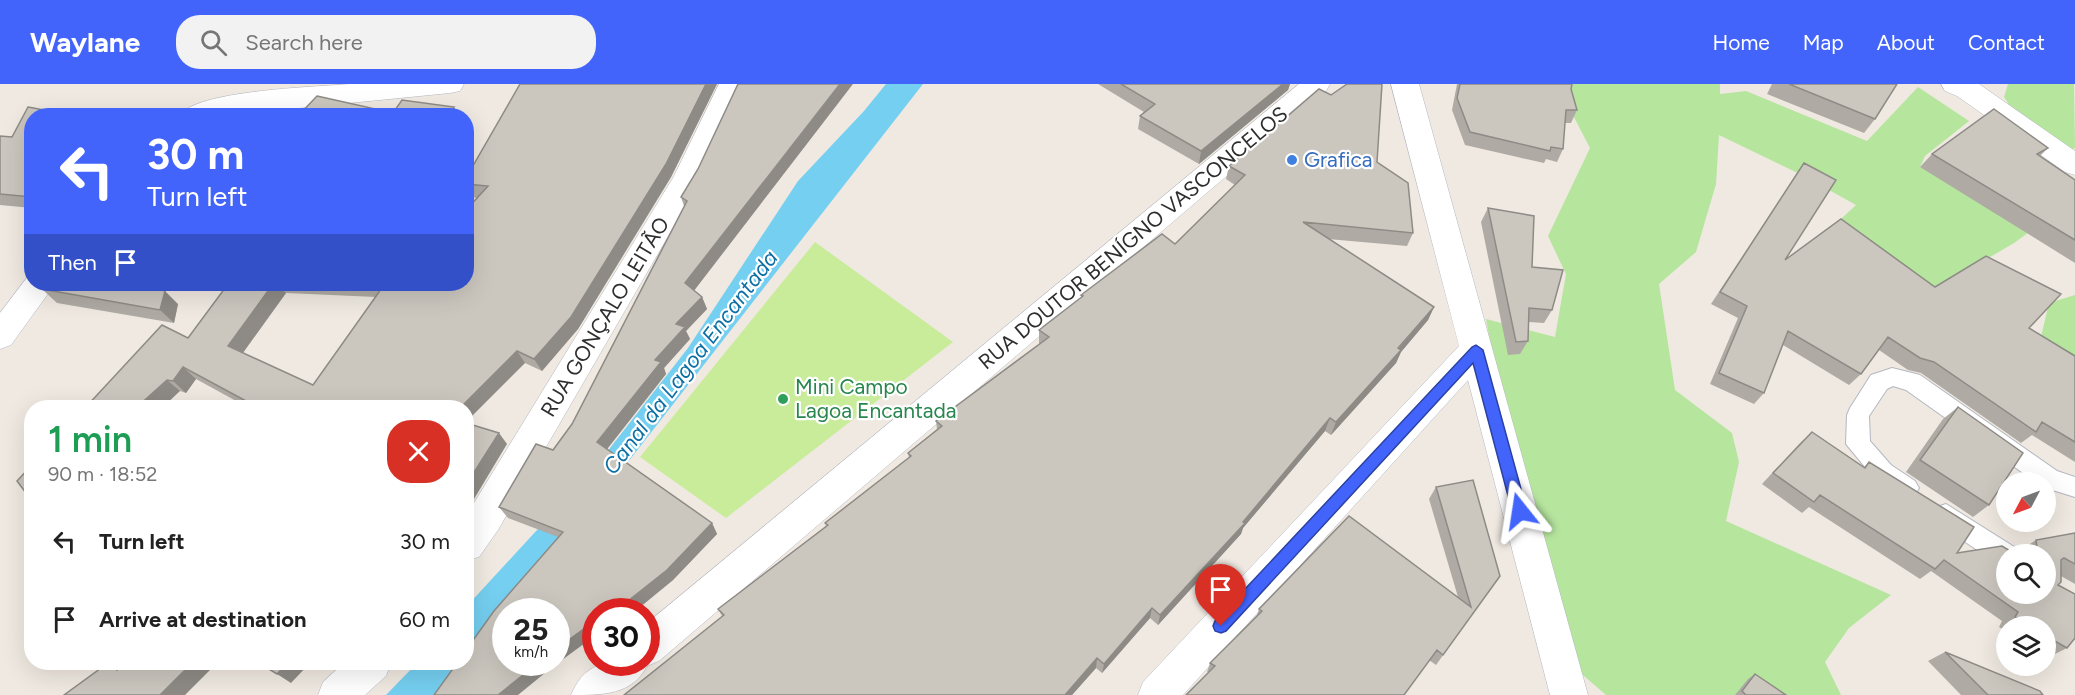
<!DOCTYPE html>
<html lang="en">
<head>
<meta charset="utf-8">
<style>
	:root { --surface:#fff; --page:#f2f2f2; --text:#222; --muted:#767676; --accent:#4264fb }
	body { margin:0; font-family:Figtree,sans-serif; background:var(--page); color:var(--text); height:100vh; display:flex; flex-direction:column; font-size:22px; white-space:nowrap }
	* { box-sizing:border-box; margin:0 }
	p { font-size:20px; color:var(--muted) }
	.icon { flex:none; width:33px; height:33px; fill:none; stroke:currentColor; stroke-width:2; stroke-linecap:round; stroke-linejoin:round }
	.map { position:relative; flex:1; overflow:hidden }
	.side { position:absolute; left:24px; top:316px; width:450px; height:270px; display:flex; flex-direction:column; background:var(--surface); border-radius:24px; box-shadow:0 6px 24px #0002 }
	.side>* { flex:none }
	.guide { position:absolute; left:24px; top:24px; width:450px; height:183px; border-radius:24px; box-shadow:0 6px 24px #0002; background:#4264fb; color:#fff; overflow:hidden }
	.needle { width:39px; rotate:229deg }
	.controls { position:absolute; left:1996px; top:388px; display:grid; gap:12px }
	.controls a { display:grid; place-items:center; width:60px; height:60px; border-radius:50%; background:var(--surface); box-shadow:0 6px 24px #0002; font-size:30px }
	.speed { position:absolute; left:492px; top:514px; display:flex; gap:12px; font-size:30px; font-weight:700; text-align:center }
	.speed>* { display:grid; place-content:center; width:78px; height:78px; border-radius:50%; background:var(--surface); box-shadow:0 6px 24px #0002; line-height:1 }
	.speed small { font-size:15px; font-weight:400 }
	.speed .limit { border:9px solid #d22; background:#fff; color:#111 }
	.pin { position:absolute; display:grid; place-items:center; width:51px; height:51px; color:#fff; margin:-62px -26px; border-radius:50% 50% 50% 0; rotate:-45deg; box-shadow:0 0 6px #0007 }
	.pin .icon { rotate:45deg }
	.me { position:absolute; width:66px; margin:-33px; rotate:345deg; stroke-linejoin:round; filter:drop-shadow(0 0 4px #0008) }
	.turn { display:flex; align-items:center; gap:21px; height:126px; padding:0 24px; font-size:27px }
	.turn .icon { width:78px; height:78px; stroke-width:2.5 }
	.turn b { display:block; font-size:42px; line-height:51px }
	.then { display:flex; align-items:center; height:57px; padding:0 24px; background:#0003; gap:12px; font-size:22px }
	.round { display:grid; place-items:center; flex:none; width:63px; height:63px; border-radius:24px; background:var(--page) }
	.summary { display:flex; align-items:center; justify-content:space-between; height:102px; padding:0 24px }
	h1 { font-size:36px; font-weight:600; line-height:45px; color:#1e9e55 }
	ul { padding:0; list-style:none }
	li { display:flex; align-items:center; gap:18px; height:78px; padding:0 24px }
	li div { flex:1 }
	li b { display:block; font-size:22px }
	li em { font-style:normal }
	header { display:flex; align-items:center; gap:36px; box-sizing:border-box; height:84px; padding:0 30px; background:var(--accent); color:#fff }
	header strong { font-size:28px }
	nav { display:flex; gap:33px; margin-inline-start:auto; font-size:21px }
	.search { width:420px; height:54px; background:var(--page); display:flex; align-items:center; gap:15px; box-sizing:border-box; padding:0 21px; border-radius:24px; color:var(--muted); font-size:22px }
	.map>svg:first-child { display:block }
</style>
</head>
<body>
<header>
<strong>Waylane</strong>
<div class="search"><svg class="icon" aria-label="search" viewBox="0 0 24 24"><circle cx="10" cy="10" r="6"/><path d="M15 15l6 6"/></svg>Search here</div>
<nav><a>Home</a><a>Map</a><a>About</a><a>Contact</a></nav>
</header>
<div class="map">
<svg width="2075" height="611" viewBox="0 0 2075 611">
	<rect width="100%" height="100%" fill="#efe9e1"/>
	<path fill="#b6e59e" d="M1568,0H1720V10L1746,7L1867,57L1918,3L1969,37L1925,72L1920,83L2039,141L2014,159L1917,216L1829,146L1856,121L1804,92L1719,51L1716,100L1696,168L1659,200L1675,306L1732,349L1739,378L1726,437L1891,511L1849,544L1825,578L1841,611H1606L1576,585L1497,296L1486,235L1555,253L1566,190L1548,152L1590,64L1563,12Z
		M2008,0H2074L2075,64L2071,66L2018,34L2004,13Z
		M2075,211V292L2037,270L2049,219Z"/>
	<path fill="#c9ec9a" d="M815,158L953,258L726,434L640,373Z"/>
	<path fill="#75cff0" d="M886,0H923L578,442L441,611H386L417,579H466L467,522L596,382L688,264L798,97L864,27Z"/>
	<g fill="none" stroke-linecap="round" stroke-linejoin="round">
		<g stroke="#b4b7c1" stroke-width="2">
			<path id="service" d="M1892,284L1920,291L2057,387L2075,393V413L2046,404V399H2037L1906,306L1893,302L1887,305L1869,332L1870,357L1891,381L1915,397L1919,404L1915,411L1907,414L1875,395L1846,360L1847,331L1850,324L1871,291Z
				M1946,420L2016,464L2019,471H2007V483L1998,480L1937,439L1934,431L1937,423Z"/>
		</g>
		<g stroke="#b4b7c1" stroke-width="1">
			<path id="minor" d="M350,0H464L460,7L450,9L219,32H179C195,6 317,3 350,0Z
				M1391,0H1419L1588,611H1550L1468,296L1183,611H1138L1143,598L1459,262Z
				M1941,0H1979L2075,67V91L2065,88L1957,12L1945,7Z
				M29,191H32V200H55L11,261L0,265V229Z"/>
		</g>
		<g stroke="#b4b7c1" stroke-width="1">
			<path id="secondary" d="M719,0H747L700,97L498,446L479,473L466,477V432L673,94Z
				M1299,0H1330L1326,7L659,577L647,582C632,611 603,611 571,611C587,573 611,579 646,579V540Z
				M344,579H391L386,592L365,611H318L323,598Z"/>
		</g>
		<use href="#service" fill="#fff" fill-rule="evenodd"/>
		<use href="#minor" fill="#fff" fill-rule="evenodd"/>
		<use href="#secondary" fill="#fff" fill-rule="evenodd"/>
	</g>
	<path fill="#afaba4" fill-rule="evenodd" d="M520,0H717L671,93L578,245L542,287L525,279L466,324H249L196,295L186,309L180,307L85,324L188,254L228,200H466L478,114L471,113L466,106V94ZM286,209L376,213L313,301L243,269Z
		M1098,0H1290L1288,6L1199,80L1138,45L1140,32L1144,28Z
		M1457,0H1572L1571,5L1577,26L1571,39H1565L1563,65L1557,78L1546,75L1544,79L1465,61L1452,26Z
		M1772,0H1897L1875,35L1864,49L1767,10Z
		M32,32V124L0,121V52L12,53Z
		M2048,64L2040,72L2075,96V179L1920,83L1932,70Z
		M1377,78L1413,149L1407,162L1328,155L1434,223L1428,236L1401,268L1396,279L1331,351L1325,347L1243,444L1241,450L1158,541L1150,534L1102,589L1096,584L1072,611H624L722,532L718,525L826,442L825,439L909,374L908,369L937,345L936,337L1040,260L1039,259V246L1081,214V211L1175,160L1235,101L1226,95L1229,82Z
		M1804,79L1785,176L1935,203L2029,244L2075,272V378L2032,351L2021,359L1921,289L1908,286L1879,266L1861,290L1849,301L1783,261L1764,309L1754,320L1710,300L1738,234L1711,220L1795,92Z
		M698,85L694,206L702,213L707,225L686,247L690,255L664,284L666,290L607,365L712,439L717,450L673,496L634,528H596L551,584L558,453L508,434L499,423L553,366L572,340L684,122L681,113Z
		M1488,124L1532,183L1552,226L1544,239L1529,238L1528,257L1520,270L1508,271L1481,138Z
		M42,205L178,220L174,239L57,219Z
		M1958,323L1989,421L1973,433L1906,388L1943,335Z
		M1812,348L1864,383L1869,378L1957,469L2015,470L2036,456L2075,449V500L2061,492L2058,501L2067,564L2049,573L2046,571V543H2007V548L1999,543L2002,537L1931,487L1920,495L1809,423L1802,429L1762,400L1800,359ZM2007,471H2046L2007,510Z
		M1436,403L1500,492L1436,581L1429,576L1207,588L1210,579L1256,534L1259,525L1458,513L1429,415Z
		M1945,568L2043,611H1961L1928,577Z
		M1755,590L1786,611H1735L1748,595Z"/>
	<path fill="#8e8b86" d="M706,0H717L671,93L578,245L542,287L534,275Z
		M840,0H853L690,212L685,199Z
		M1283,0H1290L1288,6L1199,80L1201,67Z
		M454,23L458,32H446Z
		M273,200H277L286,209L239,274L228,262Z
		M165,207L178,220L174,239L160,226Z
		M702,213L707,225L686,247L690,255L664,284L666,290L604,369L597,358L655,276L676,240Z
		M1434,223L1428,236L1401,268L1396,279L1331,351L1336,338Z
		M517,267L525,279L466,338V324H460Z
		M183,283L196,295L186,309L173,297Z
		M167,296L180,307L162,324H136Z
		M1330,334L1325,347L1243,444L1241,450L1158,541L1160,531L1243,438Z
		M499,349L507,360L471,420L466,414V401Z
		M712,439L717,450L673,496L634,528H622L619,524Z
		M616,521L621,528H606Z
		M1152,524L1150,534L1102,589L1104,580Z
		M596,536V551L551,584L518,611H498L538,579H556V565Z
		M1097,574L1096,584L1072,611H1065Z
		M111,579H113L127,587L117,586Z
		M192,579H217L185,611H160Z
		M287,579H310L291,599L277,590Z"/>
	<path fill="#cbc7bf" stroke="#8e8b86" stroke-width="1.5" d="M520,0H706L666,80L571,233L534,275L517,267L460,324H253L246,321L248,318L183,283L173,297L167,296L136,324H85L162,241L188,254L228,200H273L228,262L313,301L384,201L348,200H466V126L488,102L466,100V94Z
		M738,0H840L685,199L702,213L676,240L685,243L655,276L661,278L597,358L712,439L667,486L619,524L616,521L606,528H596V536L556,565V528H506V579H538L498,611H434L457,579H466V566L494,527L563,448L499,423L536,360L553,366L572,340L687,117L681,113L698,85Z
		M1121,0H1283L1201,67L1140,32L1155,20Z
		M1347,0H1382L1377,78L1408,99L1413,149L1303,138L1434,223L1398,264L1401,266L1336,338L1330,334L1243,438L1245,439L1160,531L1152,524L1104,580L1097,574L1065,611H624L724,531L718,525L828,441L825,439L911,372L908,369L942,342L936,337L1049,253L1039,246L1083,212L1081,211L1162,150L1175,160L1245,91L1229,82L1319,5L1331,11Z
		M1460,0H1572L1571,5L1577,26H1566L1563,65L1551,63L1550,67L1470,48L1457,14Z
		M1789,0H1897L1875,35Z
		M317,12L393,29L402,16L454,23L446,32H298Z
		M28,23L76,32H32V113L0,110V52L12,53Z
		M1994,25L2048,64L2037,70L2075,96V156L1932,70Z
		M1804,79L1836,96L1785,176L1841,135L1935,203L1986,172L2061,210L2029,244L2075,272V358L2042,338L2036,348L1934,278L1920,274L1888,253L1861,290L1788,247L1764,309L1719,289L1747,222L1720,208Z
		M1488,124L1534,132L1532,183L1563,186L1552,226L1529,224L1528,257L1516,258Z
		M48,200H144L165,207L160,226L42,205Z
		M1958,323L2023,369L1989,421L1920,376Z
		M466,339L499,349L466,401Z
		M1812,348L1865,384L1869,378L1974,443L1957,469L2002,462L2017,471H2007V510H2046V471H2024L2025,463H2037L2036,456L2075,449V480L2064,474L2061,476V498L2058,501L2075,510V554L2067,564L2046,552V543H2031L2015,533L2018,528L1944,476L1935,485L1820,411L1814,418L1773,389Z
		M32,381V420L27,414L29,413L17,397Z
		M1473,396L1500,492L1443,571L1437,566L1404,611H1186L1215,582L1210,579L1262,527L1259,525L1349,432L1471,523L1436,403Z
		M1945,568L2040,607L2043,611H1988Z
		M108,579H111L117,586L123,579H192L160,611H64Z
		M259,579H287L277,590Z
		M1755,590L1786,611H1746L1742,607Z"/>
	<path fill="#4264fb" stroke="#2b41a3" stroke-width="1.5" d="M1476,261L1483,266L1527,427L1525,432L1520,434L1512,427L1473,279L1226,547L1221,549L1215,547L1213,542L1215,537L1472,263Z"/>
	<circle fill="#3f7fe0" stroke="#fff" stroke-width="2" cx="1292" cy="76" r="6"/>
	<circle fill="#2e9e5b" stroke="#fff" stroke-width="2" cx="783" cy="315" r="6"/>
	<g text-anchor="middle" stroke-width="4.5" stroke-linejoin="round" paint-order="stroke">
		<g font-size="21" fill="#366cbe" stroke="#fff" text-anchor="start">
			<text x="1304" y="83">Grafica</text>
		</g>
		<g font-size="21" fill="#2e2e2e" stroke="#fff">
			<text transform="translate(1133 154) rotate(-40)" y="7">RUA DOUTOR BENÍGNO VASCONCELOS</text>
			<text transform="translate(605 233) rotate(-59)" y="7">RUA GONÇALO LEITÃO</text>
		</g>
		<g font-size="21" fill="#27864d" stroke="#fff" text-anchor="start">
			<text x="795" y="310">Mini Campo<tspan x="795" dy="24">Lagoa Encantada</tspan></text>
		</g>
		<g font-size="22" font-style="italic" fill="#0d6fa3" stroke="#fff">
			<text transform="translate(690 278) rotate(-53)" y="8">Canal da Lagoa Encantada</text>
		</g>
	</g>
</svg>
<div class="controls">
<a><svg class="needle" viewBox="-14 -14 28 28"><path d="M0-13l5 13h-10z" fill="#e53935"/><path d="M0 13l5-13h-10z" fill="#767676"/></svg></a>
<a><svg class="icon" aria-label="search" viewBox="0 0 24 24"><circle cx="10" cy="10" r="6"/><path d="M15 15l6 6"/></svg></a>
<a><svg class="icon" aria-label="layers" viewBox="0 0 24 24"><path d="M12 4l9 5-9 5-9-5zM3 14l9 5 9-5"/></svg></a>
</div>
<div class="speed"><div>25<small>km/h</small></div><div class="limit">30</div></div>
<div class="pin" style="left:1221px;top:542px;background:#d93025"><svg class="icon" aria-label="arrive" viewBox="0 0 24 24"><path d="M6 21V4h12l-3 4 3 4H6"/></svg></div>
<svg class="me" style="left:1520px;top:427px" viewBox="-20 -20 40 40"><path d="M0-17L14 15 0 8-14 15z" fill="#4264fb" stroke="#fff" stroke-width="4"/></svg>
<div class="guide">
<div class="turn"><svg class="icon" aria-label="left" viewBox="0 0 24 24"><path d="M17 20v-9H6M10 6l-5 5 5 5"/></svg><div><b>30 m</b>Turn left</div></div>
<div class="then">Then<svg class="icon" aria-label="arrive" viewBox="0 0 24 24"><path d="M6 21V4h12l-3 4 3 4H6"/></svg></div>
</div>
<section class="side">
<div class="summary"><div><h1>1 min</h1><p>90 m · 18:52</p></div><a class="round" style="background:#d93025;color:#fff"><svg class="icon" aria-label="close" viewBox="0 0 24 24"><path d="M6 6l12 12M18 6L6 18"/></svg></a></div>
<ul>
<li><svg class="icon" aria-label="left" viewBox="0 0 24 24"><path d="M17 20v-9H6M10 6l-5 5 5 5"/></svg><div><b>Turn left</b></div><em>30 m</em></li>
<li><svg class="icon" aria-label="arrive" viewBox="0 0 24 24"><path d="M6 21V4h12l-3 4 3 4H6"/></svg><div><b>Arrive at destination</b></div><em>60 m</em></li>
</ul>
</section>
</div>
</body>
</html>
